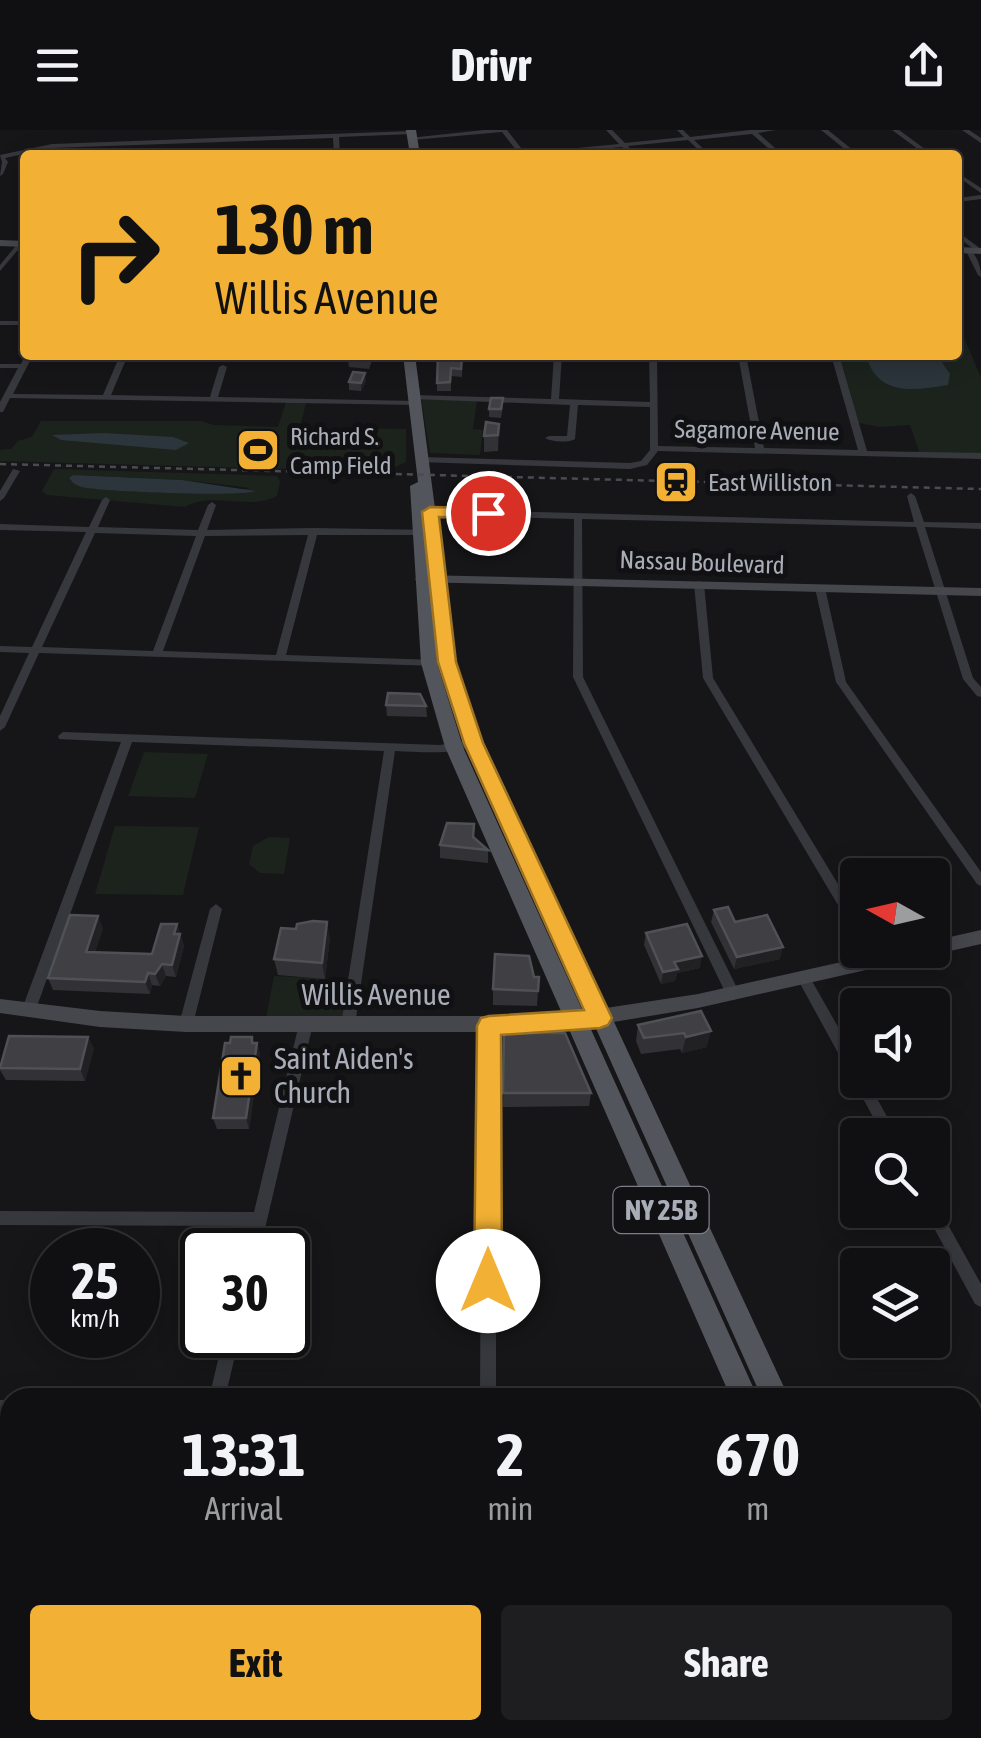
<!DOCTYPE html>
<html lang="en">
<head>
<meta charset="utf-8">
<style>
	:root { --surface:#101012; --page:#1e1e20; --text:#f1f3f6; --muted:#9c9d9f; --line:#303032; --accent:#f2b134 }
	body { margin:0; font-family:"Asap Condensed",sans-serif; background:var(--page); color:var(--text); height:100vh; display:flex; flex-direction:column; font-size:38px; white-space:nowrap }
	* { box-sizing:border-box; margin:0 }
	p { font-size:32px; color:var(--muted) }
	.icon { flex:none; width:55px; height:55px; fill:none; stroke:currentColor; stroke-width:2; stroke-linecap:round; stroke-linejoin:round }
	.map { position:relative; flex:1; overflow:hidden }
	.details { position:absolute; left:0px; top:1258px; width:982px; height:352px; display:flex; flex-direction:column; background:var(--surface); border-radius:30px 30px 0 0; box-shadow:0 5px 25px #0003,0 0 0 2px var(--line) }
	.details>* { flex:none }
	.hud { position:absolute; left:20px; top:20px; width:942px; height:210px; border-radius:10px; box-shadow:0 5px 25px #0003,0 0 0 2px var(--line); background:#f2b134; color:#111; overflow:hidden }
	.needle { width:65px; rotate:278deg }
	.controls { position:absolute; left:840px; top:728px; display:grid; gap:20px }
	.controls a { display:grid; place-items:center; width:110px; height:110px; border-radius:10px; background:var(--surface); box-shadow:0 5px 25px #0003,0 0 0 2px var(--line); font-size:50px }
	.speed { position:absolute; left:30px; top:1098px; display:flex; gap:20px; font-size:50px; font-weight:700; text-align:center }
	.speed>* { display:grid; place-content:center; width:130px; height:130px; border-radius:50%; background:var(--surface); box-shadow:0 5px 25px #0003,0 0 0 2px var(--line); line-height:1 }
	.speed small { font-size:25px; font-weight:400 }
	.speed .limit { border:5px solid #111; border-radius:15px; background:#fff; color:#111 }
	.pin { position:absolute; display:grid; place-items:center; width:85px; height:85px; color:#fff; margin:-42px; border:5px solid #fff; border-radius:50%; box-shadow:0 2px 10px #0007 }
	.me { position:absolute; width:110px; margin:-55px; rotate:0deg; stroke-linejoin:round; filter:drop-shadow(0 0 8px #0008) }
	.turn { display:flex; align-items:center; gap:35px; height:210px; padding:0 30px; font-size:45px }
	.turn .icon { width:130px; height:130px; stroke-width:2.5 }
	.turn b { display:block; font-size:70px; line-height:85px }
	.eta { display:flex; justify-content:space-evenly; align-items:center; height:170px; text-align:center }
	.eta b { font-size:60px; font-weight:700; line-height:70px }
	.button { display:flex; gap:20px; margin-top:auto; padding:20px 30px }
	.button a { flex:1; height:115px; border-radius:10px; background:var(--accent); color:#111; font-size:40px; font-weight:700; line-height:115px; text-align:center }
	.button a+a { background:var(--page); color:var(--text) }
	header { display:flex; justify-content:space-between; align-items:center; height:130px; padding:0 30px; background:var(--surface); font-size:45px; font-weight:700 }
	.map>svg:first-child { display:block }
</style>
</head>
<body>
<header><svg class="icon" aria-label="menu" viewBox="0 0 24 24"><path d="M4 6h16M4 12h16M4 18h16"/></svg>Drivr<svg class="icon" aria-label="share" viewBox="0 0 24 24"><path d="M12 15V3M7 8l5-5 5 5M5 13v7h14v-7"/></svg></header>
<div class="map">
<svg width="981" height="1608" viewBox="0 0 981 1608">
	<rect width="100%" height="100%" fill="#161618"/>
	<path fill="#1c231d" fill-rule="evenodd" d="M958,193L981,248V326L920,324L910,295L880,297L854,292L835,225H958Z
		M421,268L477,270L473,299L483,300L480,325L430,323Z
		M287,269H307L300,297L406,299V332L393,338L331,340L0,331V320L11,319L18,311L32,307L41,291H200L214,295L278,297Z
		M54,339L277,346L280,352L277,366C249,381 212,361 185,377L47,365L42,361ZM73,345L182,350L251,358C223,364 91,367 70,350Z
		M144,622L208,624L195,668L128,666Z
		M115,696L199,697L183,765L95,764Z
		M269,707L290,708L284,744L260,743L249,734L253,716Z
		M274,846L353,850L348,895L265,894Z"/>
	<path fill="#2c353c" d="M866,225H937L950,244L948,255C912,261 877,266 866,225Z
		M103,303L173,307L189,313L176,320L61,310L52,305Z
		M73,345L182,350L255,361C242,367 101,362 82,357C75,355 74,354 69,348Z"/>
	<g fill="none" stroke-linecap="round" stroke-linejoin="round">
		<path fill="#37383d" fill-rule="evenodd" d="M484,0H507L525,23L619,14L606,0H612L625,13L684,7L677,0H683L690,7L750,0H776L758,3L783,25H776L752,4L694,10L710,25H704L688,10L628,16L636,25H630L622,17L541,25H520L502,2L412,10L409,8Z
			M821,0H828L859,25H852Z
			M892,0H899L933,25H926Z
			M962,0H969L981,8V13Z
			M411,1L413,4L339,7L340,25H334L333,8L52,18L5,28L8,32L3,44L0,46L2,32L0,25L52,14Z
			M958,43L981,58V63L958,47Z
			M981,65V69L958,72V68Z
			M958,102L981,119V123L977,122L958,107Z
			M18,113L23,114L0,141V135Z
			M969,119C977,125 981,137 981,147L978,145L966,121Z
			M0,191H25V195H0Z
			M25,225H33L13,264L103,265L120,225H128L111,265L210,267L219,237L223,235L227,237L218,267L415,271L419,273L415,275L10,268L3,282H0V272L18,238H0V234H21Z
			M554,225H562L559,269L650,272L649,225H657L658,316L755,318L738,225H746L764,318L858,320L831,225H839L867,321L981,323V329L658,321L647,335L630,339L418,332V328L421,327L630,333L641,331L650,320V277L578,275L575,309C569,313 551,312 545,308L549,306H567L570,275L414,269L410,267L414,265L551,269Z
			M13,339L20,341L4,368L0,371V361Z
			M911,363L915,366L924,392L981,393V399L925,397L973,548L981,557V567L977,566L963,549L916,397L582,389L583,547L740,864L738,868H728L573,547L574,389L419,385L415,382L419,379L914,392L907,366Z
			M106,367L110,370L98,397L198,400L208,375L212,372L216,375L207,400L314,398L433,400V404L430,405H317L286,525L437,530L442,533L437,536L39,523L5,597L0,601V586L29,523L0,522V516L32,517L86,402L0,400V394L89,397L102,370ZM95,403L196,406L153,521L42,517ZM308,405L276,525L163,521L205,406Z
			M699,451L704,454L713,548L858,787V804L854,802L703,548L694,454Z
			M820,455L825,458L846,552L981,742V756L977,754L836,552L815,458Z
			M63,602L440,615L473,609L478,613C455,626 422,622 395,621L355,895L353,899L348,900L343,899L341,895L384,621L132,612L36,879L34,883L29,884L24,883L22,879L121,612L59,609L58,606Z
			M216,774L222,779L193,894L191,898L186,899L181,898L179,894L210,779Z
			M803,843L808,844L858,932V950H867L897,1005H883L797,848L798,844Z
			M306,889L311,890L313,894L260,1120H244L250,1096L0,1095V1081L254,1082L299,894L301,890Z
			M489,890L494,891L496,895V1268H480L482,895L484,891Z
			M932,1073L937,1075L981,1154V1177L975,1174L927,1085L925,1080H932Z
			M224,1205H240L225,1268H209Z
			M0,1270H10V1286H0Z
			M0,1505H10V1523H0Z
			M71,1600H91L87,1608H67Z
			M477,1600H497V1608H477Z"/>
		<path fill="#45474d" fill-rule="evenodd" d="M0,110L25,111V117L0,116Z
			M958,117L981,118V124L958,123Z
			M422,445L981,458V466L417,452L415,449Z
			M981,800V814L698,878L553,902H186L100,897L0,883V869L100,881L186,886H553L698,864L895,820H932V811Z
			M981,1449V1475L972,1478V1453Z"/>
		<path fill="#53555c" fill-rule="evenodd" d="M406,0H416L420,25H410Z
			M403,225H415L455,532L468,578L789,1268H762L452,578L439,532L434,491L437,533L463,617L758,1268H731L445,617L421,533L410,356L418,352Z
			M867,1600H897L900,1608H870Z
			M902,1600H932L935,1608H905Z"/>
		<path stroke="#4a4c52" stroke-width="2.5" stroke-dasharray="6 5" stroke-linecap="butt" d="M0,334L981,359"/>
	</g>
	<path fill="#323236" d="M374,225L369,239L349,237L348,229Z
		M463,225L462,247L451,246V261H437V253Z
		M366,251L361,261L349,260V252Z
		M503,276L501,288L489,287V279Z
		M499,294L498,321L484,322V306Z
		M386,575L426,576L427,587L387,586Z
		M474,708L488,720V733L440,728V715Z
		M714,780L735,792L780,829L734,839L711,792Z
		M177,794L184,816L176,847L166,846L160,856L152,855L150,864L53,860L48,848L103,798L95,822L152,824Z
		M646,803L700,838L677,843L675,851L661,854L644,815Z
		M330,808L325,849L278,845L274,829Z
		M534,847H539L537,876L493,875V859Z
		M701,881L707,917L682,923L680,919L641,924L636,911L638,895Z
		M504,903L591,963L589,976L503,977Z
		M254,913H257L260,924L249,999H217L213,988Z
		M94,918L85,951L6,950L0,940V936Z"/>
	<path fill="#212124" d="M365,243L366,251L361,261V253Z
		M98,786L103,798L91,834L86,822Z
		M327,792L330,808L325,849L322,833Z
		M177,794L184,816L176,847L172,835L174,804Z
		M783,817L780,829L734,839L737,827Z
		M702,826L700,838L677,843L675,851L661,854L663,842L674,832Z
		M162,834L166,846L160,856L155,844Z
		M148,843L152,855L150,864L145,852Z
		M711,901L707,917L682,923L686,907Z
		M88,907L94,918L85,951L80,939Z
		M257,913L260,924L249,999L246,988Z"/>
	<path fill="#3f3f44" stroke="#4f5156" stroke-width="2.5" d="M350,225H370L368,231L348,229Z
		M438,225H462L461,239L451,238L450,252L437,253Z
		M353,242L365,243L361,253L349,252Z
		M491,268H503L501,279H489Z
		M486,292L499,294L498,305L484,306Z
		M388,563L420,564L426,576L386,575Z
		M447,693L474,694L473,707L488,720L440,715Z
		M728,777L735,792L767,785L783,817L737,827L714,780Z
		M70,785L98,786L86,822L152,824L161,794H177L174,804H180L172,835L162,834L155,844L148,843L145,852L48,848Z
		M313,791L327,792L322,833L274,829L281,798L296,799L297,794Z
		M687,794L702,826L674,832L678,839L663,842L646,803Z
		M495,824L529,826L534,847H539L538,861L493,859Z
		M701,881L711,901L686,907L684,903L644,908L638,895Z
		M504,903H565L591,963H503Z
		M9,906L88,907L80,939L0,938Z
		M231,907H252V913H257L246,988H213L225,913H230Z"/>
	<path fill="#f2b134" stroke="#9d7322" stroke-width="2.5" d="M430,377L488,378L496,383L488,388L439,387L456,532L483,613L612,888L608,895L600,898L501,905L502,1151L498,1160L488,1164L478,1160L474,1151L477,896L481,888L489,886L584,880L464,613L438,532L422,382Z"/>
	<defs>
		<g id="stadium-square" transform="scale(2.25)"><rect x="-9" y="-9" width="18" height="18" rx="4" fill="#f2b134" stroke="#111113"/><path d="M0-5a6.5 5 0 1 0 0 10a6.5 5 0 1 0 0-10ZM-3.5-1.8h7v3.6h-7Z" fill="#111"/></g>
		<g id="station-square" transform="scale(2.25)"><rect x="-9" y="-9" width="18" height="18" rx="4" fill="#f2b134" stroke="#111113"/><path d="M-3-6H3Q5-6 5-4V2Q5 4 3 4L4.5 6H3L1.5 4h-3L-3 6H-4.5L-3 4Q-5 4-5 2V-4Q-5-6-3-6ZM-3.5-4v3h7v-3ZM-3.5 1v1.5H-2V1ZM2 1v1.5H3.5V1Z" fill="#111"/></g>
		<g id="church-square" transform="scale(2.25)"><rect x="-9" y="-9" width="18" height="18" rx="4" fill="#f2b134" stroke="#111113"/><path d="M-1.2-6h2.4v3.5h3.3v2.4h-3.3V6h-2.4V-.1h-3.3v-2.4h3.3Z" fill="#111"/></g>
	</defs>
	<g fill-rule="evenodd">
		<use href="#stadium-square" x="258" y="320"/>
		<use href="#station-square" x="676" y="352"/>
		<use href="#church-square" x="241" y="946"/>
	</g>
	<g text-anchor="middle" stroke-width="10" stroke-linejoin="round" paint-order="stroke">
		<g font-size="25" fill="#a8adb8" stroke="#111113">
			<text transform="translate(757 300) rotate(1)" y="9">Sagamore Avenue</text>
			<text transform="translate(702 432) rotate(2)" y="9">Nassau Boulevard</text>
		</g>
		<g font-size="25" fill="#a8adb8" stroke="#111113" text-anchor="start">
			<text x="290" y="315">Richard S.<tspan x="290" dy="29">Camp Field</tspan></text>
			<text x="708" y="361">East Williston</text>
		</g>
		<rect fill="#111113" stroke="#7b7e86" stroke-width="2.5" x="613.5" y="1057" width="95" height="46" rx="8"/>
		<g font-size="28" font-weight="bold" fill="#a8adb8">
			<text x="661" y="1090">NY 25B</text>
		</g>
		<g font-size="30" fill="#a8adb8" stroke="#111113">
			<text x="376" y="875">Willis Avenue</text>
		</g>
		<g font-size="30" fill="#a8adb8" stroke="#111113" text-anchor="start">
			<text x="274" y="939">Saint Aiden's<tspan x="274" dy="34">Church</tspan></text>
		</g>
	</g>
</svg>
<div class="controls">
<a><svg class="needle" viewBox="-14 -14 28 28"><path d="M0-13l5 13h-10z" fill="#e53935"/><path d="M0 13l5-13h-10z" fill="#9c9d9f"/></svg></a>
<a><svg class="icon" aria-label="sound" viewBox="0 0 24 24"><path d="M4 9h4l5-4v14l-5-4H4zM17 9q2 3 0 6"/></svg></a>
<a><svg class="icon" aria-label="search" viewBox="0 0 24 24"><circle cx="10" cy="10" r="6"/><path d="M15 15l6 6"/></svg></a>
<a><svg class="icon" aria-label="layers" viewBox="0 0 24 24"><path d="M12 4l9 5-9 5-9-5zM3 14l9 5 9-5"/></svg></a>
</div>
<div class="speed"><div>25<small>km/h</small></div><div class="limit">30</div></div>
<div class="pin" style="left:488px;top:383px;background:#d93025"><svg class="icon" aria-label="arrive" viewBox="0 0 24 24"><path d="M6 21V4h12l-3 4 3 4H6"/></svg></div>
<svg class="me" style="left:488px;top:1151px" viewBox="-20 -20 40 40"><circle r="19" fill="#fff"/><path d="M0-13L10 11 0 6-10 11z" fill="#f2b134"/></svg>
<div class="hud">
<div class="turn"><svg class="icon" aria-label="right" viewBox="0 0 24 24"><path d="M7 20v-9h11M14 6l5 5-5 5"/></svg><div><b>130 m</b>Willis Avenue</div></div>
</div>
<section class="details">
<div class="eta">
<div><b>13:31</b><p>Arrival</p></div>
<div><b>2</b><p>min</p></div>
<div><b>670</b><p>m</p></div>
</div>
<div class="button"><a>Exit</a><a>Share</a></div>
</section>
</div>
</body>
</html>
